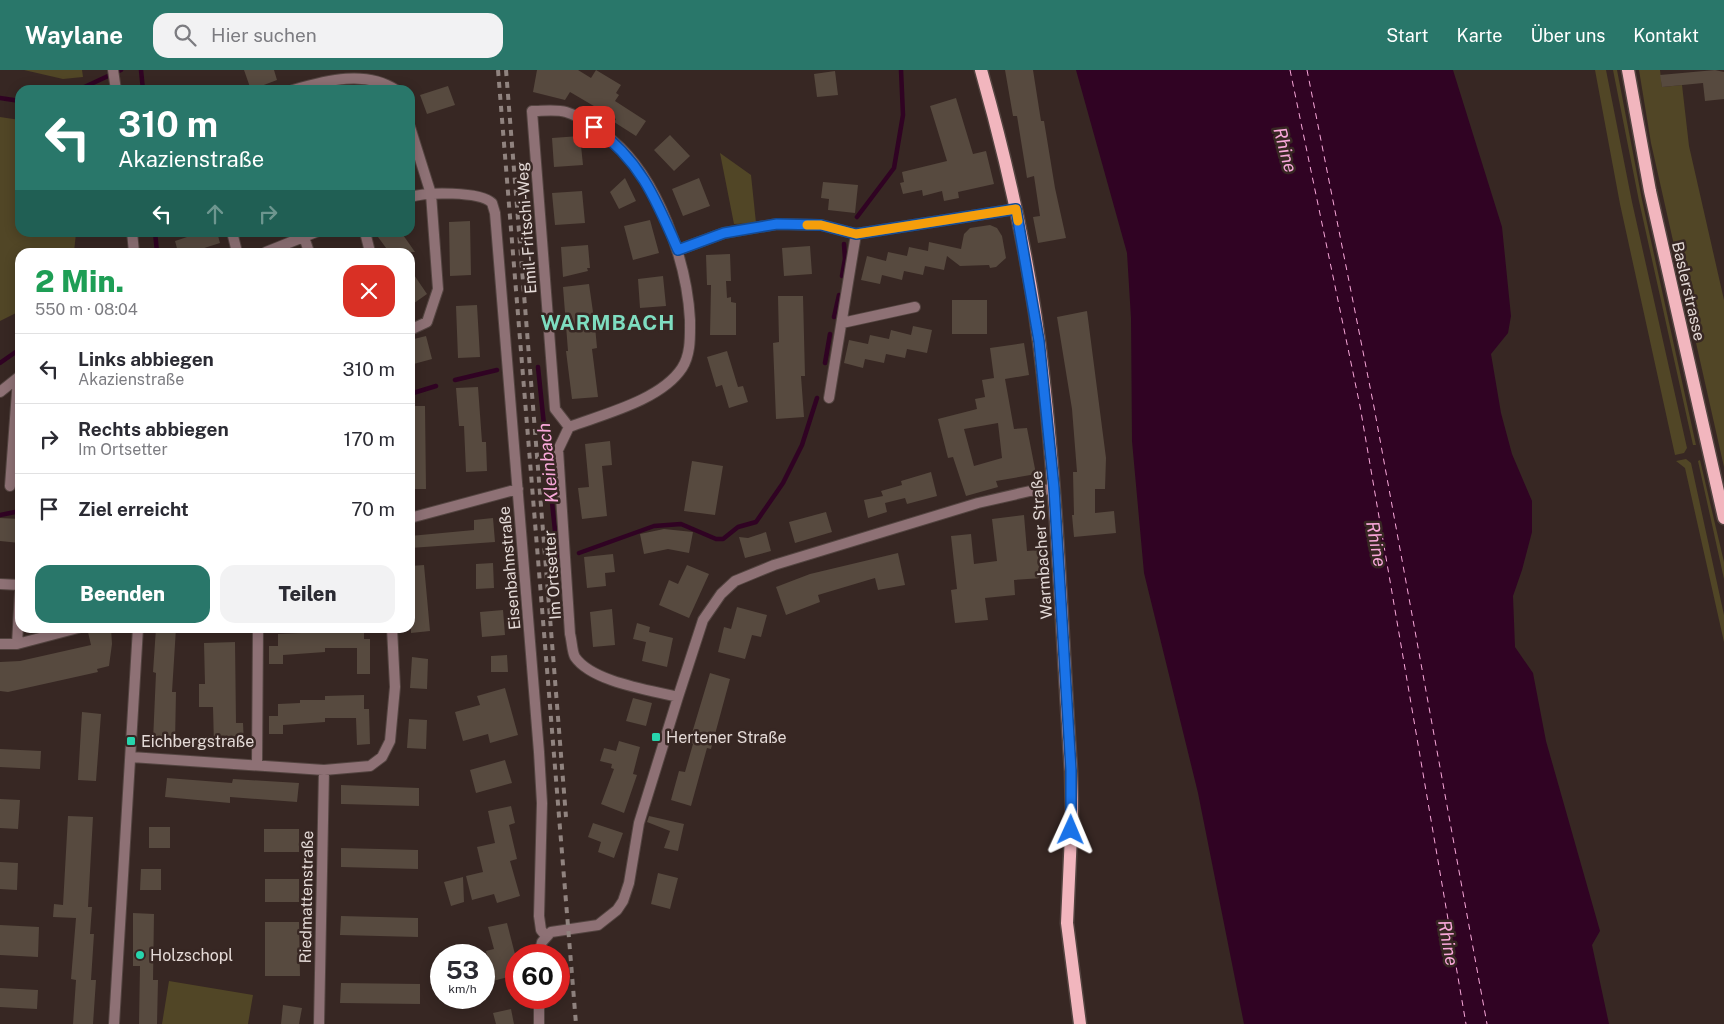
<!DOCTYPE html>
<html lang="de">
<head>
<meta charset="utf-8">
<style>
	:root { --surface:#fff; --page:#f2f2f3; --text:#2b2b33; --muted:#7c7c81; --line:#e1e1e2; --accent:#29776a }
	body { margin:0; font-family:"Public Sans",sans-serif; background:var(--page); color:var(--text); height:100vh; display:flex; flex-direction:column; font-size:19px; white-space:nowrap }
	* { box-sizing:border-box; margin:0 }
	p { font-size:16px; color:var(--muted) }
	.icon { flex:none; width:28px; height:28px; fill:none; stroke:currentColor; stroke-width:2; stroke-linecap:round; stroke-linejoin:round }
	.map { position:relative; flex:1; overflow:hidden }
	.sheet { position:absolute; left:15px; top:178px; width:400px; height:385px; display:flex; flex-direction:column; background:var(--surface); border-radius:15px; box-shadow:0 2px 12px #0003 }
	.sheet>* { flex:none }
	.guide { position:absolute; left:15px; top:15px; width:400px; height:152px; border-radius:15px; box-shadow:0 2px 12px #0003; background:#29776a; color:#fff; overflow:hidden }
	.speed { position:absolute; left:430px; top:874px; display:flex; gap:10px; font-size:25px; font-weight:700; text-align:center }
	.speed>* { display:grid; place-content:center; width:65px; height:65px; border-radius:50%; background:var(--surface); box-shadow:0 2px 12px #0003; line-height:1 }
	.speed small { font-size:12px; font-weight:400 }
	.speed .limit { border:8px solid #d22; background:#fff; color:#111 }
	.pin { position:absolute; display:grid; place-items:center; width:42px; height:42px; color:#fff; margin:-21px; border-radius:10px; box-shadow:0 2px 8px #0006 }
	.me { position:absolute; width:55px; margin:-28px; rotate:1deg; stroke-linejoin:round; filter:drop-shadow(0 0 4px #0008) }
	.turn { display:flex; align-items:center; gap:18px; height:105px; padding:0 20px; font-size:22px }
	.turn .icon { width:65px; height:65px; stroke-width:2.5 }
	.turn b { display:block; font-size:35px; line-height:42px }
	.lanes { display:flex; align-items:center; height:48px; padding:0 20px; background:#0003; justify-content:center; gap:25px; direction:ltr }
	.lanes .off { opacity:.35 }
	.round { display:grid; place-items:center; flex:none; width:52px; height:52px; border-radius:15px; background:var(--page) }
	.overview { display:flex; align-items:center; justify-content:space-between; height:85px; padding:0 20px }
	h1 { font-size:30px; font-weight:800; line-height:38px; color:#1e9e55 }
	.button { display:flex; gap:10px; margin-top:auto; padding:10px 20px }
	.button a { flex:1; height:58px; border-radius:15px; background:var(--accent); color:#fff; font-size:20px; font-weight:800; line-height:58px; text-align:center }
	.button a+a { background:var(--page); color:var(--text) }
	ul { padding:0; list-style:none }
	li { display:flex; align-items:center; gap:15px; height:70px; padding:0 20px; border-top:1px solid var(--line) }
	li div { flex:1 }
	li b { display:block; font-size:19px }
	li em { font-style:normal }
	header { display:flex; align-items:center; gap:30px; box-sizing:border-box; height:70px; padding:0 25px; background:var(--accent); color:#fff }
	header strong { font-size:24px }
	nav { display:flex; gap:28px; margin-inline-start:auto; font-size:18px }
	.search { width:350px; height:45px; background:var(--page); display:flex; align-items:center; gap:12px; box-sizing:border-box; padding:0 18px; border-radius:15px; color:var(--muted); font-size:19px }
	.map>svg:first-child { display:block }
</style>
</head>
<body>
<header>
<strong>Waylane</strong>
<div class="search"><svg class="icon" aria-label="search" viewBox="0 0 24 24"><circle cx="10" cy="10" r="6"/><path d="M15 15l6 6"/></svg>Hier suchen</div>
<nav><a>Start</a><a>Karte</a><a>Über uns</a><a>Kontakt</a></nav>
</header>
<div class="map">
<svg width="1724" height="954" viewBox="0 0 1724 954">
	<rect width="100%" height="100%" fill="#372723"/>
	<path fill="#514626" d="M24,0H82L83,7L63,9Z
		M1595,0H1606L1632,132L1687,378L1684,383L1675,385L1620,134Z
		M1613,0H1617L1642,130L1696,375H1693L1639,131Z
		M1639,0H1660L1662,17L1682,15L1689,76L1724,230V397L1651,73Z
		M0,47L20,50V162L76,163L74,182H20V241L0,251Z
		M720,83L751,105L756,153L734,154Z
		M1686,389L1691,393L1724,545V572L1685,398L1676,391Z
		M1700,390L1724,492V509L1698,391Z
		M169,911L253,925L248,954H162Z"/>
	<path fill="#300323" d="M1076,0H1453L1502,157L1511,246L1508,263L1491,284L1501,343L1512,384L1532,431V462L1522,500L1513,526L1515,577L1533,603L1546,671L1600,861L1592,875L1609,954H1244L1198,723L1144,503L1132,371L1131,248L1127,183Z"/>
	<g fill="none" stroke-linecap="round" stroke-linejoin="round">
		<path stroke="#300323" stroke-width="4.5" d="M141,0L143,20
			M78,20L121,0
			M0,28L20,31
			M857,147L894,98L903,45L901,0
			M155,162L157,182
			M842,206L845,189L844,174
			M834,247L839,225
			M0,293L20,279
			M825,293L830,264
			M538,297L558,490
			M455,310L497,300
			M410,324L436,316
			M0,445L20,441
			M579,483L654,456L681,454L716,469H723L738,457L756,452L783,413L802,375L817,328"/>
		<path stroke="#f9a8da" stroke-width="1" stroke-dasharray="6 5" stroke-linecap="butt" d="M1290,0L1360,336L1466,954
			M1307,0L1374,337L1487,954"/>
	</g>
	<path fill="#574a3f" fill-rule="evenodd" d="M244,0H274L277,10L251,20Z
		M537,0H578L591,8L596,0L621,15L616,23L619,25L615,31L646,51L636,66L614,52L616,49L570,22L565,30L533,22Z
		M1005,0H1033L1041,51H1044L1055,118L1066,168L1038,173L1033,147L1040,146L1034,106L1027,108L1017,46H1013Z
		M1715,0L1724,2V29L1705,31L1703,13L1662,17L1660,5Z
		M835,1L838,25L817,27L814,4Z
		M448,16L455,35L427,44L420,25Z
		M956,28L973,84L986,81L994,114L958,122L959,128L944,131L942,121L923,126L922,120L903,124L900,113L904,112L902,102L947,91L930,36Z
		M670,65L690,86L674,101L654,80Z
		M580,66L583,95L554,97L552,68Z
		M625,108L636,131L619,139L610,122Z
		M699,108L710,136L683,146L672,119Z
		M823,112L858,115L855,143L828,140L829,129L821,128Z
		M582,121L585,153L555,155L552,123Z
		M650,150L659,183L633,190L624,156Z
		M470,151L471,205L450,206L449,152Z
		M990,155L997,158L1002,166L1006,188L996,197L990,198L989,195L960,196L947,186L944,200L925,196L923,205L904,201L902,210L882,205L880,214L861,210L867,186L886,191L888,182L907,186L909,177L928,181L929,172L961,179L964,164L970,158Z
		M193,162H217L220,173L198,180L199,182H178L175,171L193,165Z
		M384,162H401L415,182H389L378,167Z
		M588,175L590,198H587L588,201L563,207L561,177Z
		M810,176L812,204L784,206L782,178Z
		M730,184L731,211H726L727,228L731,227V232L736,233V265H710L711,215H707L706,185Z
		M410,199L427,224L410,236Z
		M663,206L666,236L640,238L638,209Z
		M589,214L595,256L597,278L592,279L598,327L572,329L566,281H568L563,217Z
		M778,226H803L805,306H801L804,347L776,349L773,273L779,272Z
		M952,230H987V264H952Z
		M477,235L480,287L458,288L456,236Z
		M1087,241L1106,388L1105,419H1095V443L1114,441L1116,463L1074,467L1072,445H1074L1073,402H1077L1072,339L1057,247Z
		M913,256L932,260L927,283L907,279L905,288L886,284L884,293L865,289L863,298L844,293L849,270L868,274L870,265L889,269L891,260L911,265Z
		M426,266L432,289L410,295V270Z
		M1024,273L1029,305L1005,309L1014,359L1027,358L1036,404L996,411L998,417L966,426L953,387L948,388L938,349L977,339L975,329L985,327L982,310L994,308L990,278ZM998,353L1002,388L974,396L964,359Z
		M727,281L738,317L743,316L748,332L729,338L722,315L716,317L707,287Z
		M478,317L482,372H486L487,401L466,402L464,356H459L456,318Z
		M410,336H425L426,419H410Z
		M610,371L612,395L602,396L607,446L582,449L578,418L589,417L585,374Z
		M692,391L723,396L715,445L684,441Z
		M931,402L937,426L907,434L905,428L885,433L887,442L868,448L864,430L883,426L881,421L902,415L901,411Z
		M826,442L832,462L795,473L789,452Z
		M1024,445L1027,481L1041,480L1043,508L1014,510L1015,525L985,528L988,550L955,553L951,520L957,519L951,466L971,464L974,494L997,491L992,449Z
		M0,448L20,449V473L0,471Z
		M493,448L495,472L410,478V466L474,460V450Z
		M664,459L693,462L689,483L668,479L644,484L640,464Z
		M766,462L771,481L745,488L739,467L748,468Z
		M898,483L905,515L878,520L875,508L818,525L820,532L786,545L776,517L810,504Z
		M613,484L615,502L605,503L606,516L587,518L584,487Z
		M493,493L494,518L476,519V494Z
		M424,495L430,561L411,563L410,496Z
		M687,495L709,504L689,548L659,535L669,510L678,514Z
		M737,537L767,545L761,567L752,565L745,589L718,582L724,557L731,559Z
		M612,539L615,575L593,577L590,542Z
		M503,540L505,565L482,567L480,542Z
		M637,553L650,557L649,562L673,568L667,597L642,591L646,572L633,569Z
		M87,558H111L112,574L109,596L97,599L98,602L8,622L0,621V592L20,591L91,575Z
		M156,558H176L172,622H176L175,672L153,671L156,603L153,602Z
		M325,558H364V569H370V604H357V578H325V582L283,585V594H269V576H278V564L301,563L300,560H325Z
		M235,572L236,653H243L244,675H214L213,637H199V614H205L204,573Z
		M507,585L508,602H491V586Z
		M412,587L428,589L427,619L410,618Z
		M710,603L730,609L711,679L707,678L691,736L671,730L679,701L685,702L693,674L689,673Z
		M505,618L518,665L490,673L488,664L463,671L455,642L480,635L477,626Z
		M364,625V639H369L370,674L357,675L356,648H325V652L283,655V664H269V646H278V634L300,633V630H325V626Z
		M633,628L652,633L646,656L626,651Z
		M82,642L101,644L96,711L78,710Z
		M409,649L427,650L426,679L407,678Z
		M619,671L640,677L633,704L637,705L624,743L601,734L614,699L611,698L612,694L600,691L604,678L616,681Z
		M0,679L41,681L40,699L0,697Z
		M505,690L512,713L476,723L470,700Z
		M167,708L232,713L233,709L299,713L297,732L230,727V733L165,727Z
		M341,715L419,718V736L341,734Z
		M0,729L20,730L18,759L0,758Z
		M511,736L515,753L509,755L517,789L510,791L520,826L497,833L494,824L472,830L466,806L483,802L477,777L495,773L488,741Z
		M68,746L93,747L88,837H92L90,864H94L91,910H96L93,954H73L76,910L71,909L76,848L53,847L54,834L63,835Z
		M649,746L684,754L678,781L664,778L670,761L647,752Z
		M593,753L623,763L614,788L598,782L601,772L588,767Z
		M149,757H170V778H149Z
		M264,759H299V782H264Z
		M341,778L418,780V799L341,797Z
		M0,792L18,793L17,820L0,819Z
		M141,799H161V820H140Z
		M658,803L678,808L670,839L651,834Z
		M463,807L464,832L451,836L444,812Z
		M265,809H299V832H265Z
		M133,843L154,844L153,910H158L157,954H139L140,896H133Z
		M341,846L418,848V867L340,865Z
		M265,852H299L300,906H265Z
		M507,853L516,888V905L493,911L486,881L494,879L488,857Z
		M0,855L39,857L38,887L0,885Z
		M341,913L420,914V934L340,933Z
		M0,918L38,920L37,939L0,937Z
		M283,935L302,938L299,954H281Z
		M511,939L514,954H496L493,943Z"/>
	<g fill="none" stroke-linecap="round" stroke-linejoin="round">
		<g stroke="#534440" stroke-width="12">
			<path id="street" d="M113,0L116,20
				M293,20C327,10 366,0 396,20
				M410,57L431,124L438,219L427,252L410,260
				M410,127C426,122 480,121 492,133L495,143L539,682L542,733L539,846L541,860L546,866
				M132,162L134,182
				M232,162L237,182
				M365,162L370,182
				M304,167L309,182
				M678,180L724,163L777,154L821,155L856,164L1016,139
				M266,182L316,162
				M842,253L915,237
				M0,322L20,306
				M829,328L856,164
				M569,357L555,339L532,41C542,41 557,39 566,42C582,47 599,59 612,70C658,108 687,192 690,250C690,266 691,284 682,298C661,330 604,344 569,357L558,380L570,564C572,571 572,582 575,587C592,612 650,620 678,627
				M10,416L18,308
				M410,448L518,419
				M0,514L20,515
				M0,574H17L78,558
				M17,574L20,522
				M131,687L324,700L370,696L382,687L390,671L395,617L392,558
				M257,695L258,558
				M539,885L542,872L551,862L598,855L617,840L623,831L629,813L639,753L678,627L703,550L721,524L735,511L774,495L978,433L1030,421L1054,419
				M539,928V954
				M114,954L138,558
				M319,954L324,700"/>
		</g>
		<g stroke="#534440" stroke-width="15">
			<path id="primary" d="M981,0C1009,99 1032,201 1043,304C1058,436 1062,568 1071,701L1072,742L1067,853L1080,954
				M1628,0L1650,121L1724,448"/>
		</g>
		<use href="#street" stroke="#8e7175" stroke-width="10"/>
		<use href="#primary" stroke="#f2b6be" stroke-width="12"/>
		<path stroke="#90837f" stroke-width="4" stroke-dasharray="6 6" stroke-linecap="butt" d="M498,0L576,954
			M506,0L566,747"/>
	</g>
	<g fill="none" stroke-linecap="round" stroke-linejoin="round">
		<g stroke="#114b97" stroke-width="12">
			<path id="route" d="M594,57C640,90 656,129 678,180L724,163L777,154L821,155L856,164L1016,139L1039,271L1054,418L1071,700V760"/>
		</g>
		<use href="#route" stroke="#1a73e8" stroke-width="9"/>
		<path stroke="#f59e0b" stroke-width="9" d="M807,155H821L856,164L1016,139L1018,151"/>
	</g>
	<g fill="#27d5ad" stroke="#372723" stroke-width="2">
		<rect x="651" y="662" width="10" height="10" rx="2.5"/>
		<rect x="126" y="666" width="10" height="10" rx="2.5"/>
		<circle cx="140" cy="885" r="5"/>
	</g>
	<g text-anchor="middle" stroke-width="5" stroke-linejoin="round" paint-order="stroke">
		<g font-size="16" fill="#e4dad7" stroke="#372723">
			<text transform="translate(526 158) rotate(-94)" y="6">Emil-Fritschi-Weg</text>
			<text transform="translate(1689 221) rotate(77)" y="6">Baslerstrasse</text>
			<text transform="translate(1041 475) rotate(-94)" y="6">Warmbacher Straße</text>
			<text transform="translate(509 498) rotate(-95)" y="6">Eisenbahnstraße</text>
			<text transform="translate(552 505) rotate(-94)" y="6">Im Ortsetter</text>
			<text transform="translate(306 827) rotate(-89)" y="6">Riedmattenstraße</text>
		</g>
		<g font-size="16" fill="#e4dad7" stroke="#372723" text-anchor="start">
			<text x="666" y="673">Hertener Straße</text>
			<text x="141" y="677">Eichbergstraße</text>
			<text x="150" y="891">Holzschopl</text>
		</g>
		<g font-size="18" font-style="italic" fill="#f9a8da" stroke="#372723">
			<text transform="translate(1285 80) rotate(75)" y="6">Rhine</text>
			<text transform="translate(548 393) rotate(-96)" y="6">Kleinbach</text>
			<text transform="translate(1376 474) rotate(80)" y="6">Rhine</text>
			<text transform="translate(1448 873) rotate(80)" y="6">Rhine</text>
		</g>
		<g font-size="21" font-weight="bold" letter-spacing="1" fill="#7eddc0" stroke="#372723">
			<text x="608" y="260">WARMBACH</text>
		</g>
	</g>
</svg>
<div class="speed"><div>53<small>km/h</small></div><div class="limit">60</div></div>
<div class="pin" style="left:594px;top:57px;background:#d93025"><svg class="icon" aria-label="arrive" viewBox="0 0 24 24"><path d="M6 21V4h12l-3 4 3 4H6"/></svg></div>
<svg class="me" style="left:1071px;top:760px" viewBox="-20 -20 40 40"><path d="M0-17L14 15 0 8-14 15z" fill="#1a73e8" stroke="#fff" stroke-width="4"/></svg>
<div class="guide">
<div class="turn"><svg class="icon" aria-label="left" viewBox="0 0 24 24"><path d="M17 20v-9H6M10 6l-5 5 5 5"/></svg><div><b>310 m</b>Akazienstraße</div></div>
<div class="lanes"><svg class="icon" aria-label="left" viewBox="0 0 24 24"><path d="M17 20v-9H6M10 6l-5 5 5 5"/></svg><svg class="icon off" aria-label="ahead" viewBox="0 0 24 24"><path d="M12 20V5M6 11l6-6 6 6"/></svg><svg class="icon off" aria-label="right" viewBox="0 0 24 24"><path d="M7 20v-9h11M14 6l5 5-5 5"/></svg></div>
</div>
<section class="sheet">
<div class="overview"><div><h1>2 Min.</h1><p>550 m · 08:04</p></div><a class="round" style="background:#d93025;color:#fff"><svg class="icon" aria-label="close" viewBox="0 0 24 24"><path d="M6 6l12 12M18 6L6 18"/></svg></a></div>
<ul>
<li><svg class="icon" aria-label="left" viewBox="0 0 24 24"><path d="M17 20v-9H6M10 6l-5 5 5 5"/></svg><div><b>Links abbiegen</b><p>Akazienstraße</p></div><em>310 m</em></li>
<li><svg class="icon" aria-label="right" viewBox="0 0 24 24"><path d="M7 20v-9h11M14 6l5 5-5 5"/></svg><div><b>Rechts abbiegen</b><p>Im Ortsetter</p></div><em>170 m</em></li>
<li><svg class="icon" aria-label="arrive" viewBox="0 0 24 24"><path d="M6 21V4h12l-3 4 3 4H6"/></svg><div><b>Ziel erreicht</b></div><em>70 m</em></li>
</ul>
<div class="button"><a>Beenden</a><a>Teilen</a></div>
</section>
</div>
</body>
</html>
